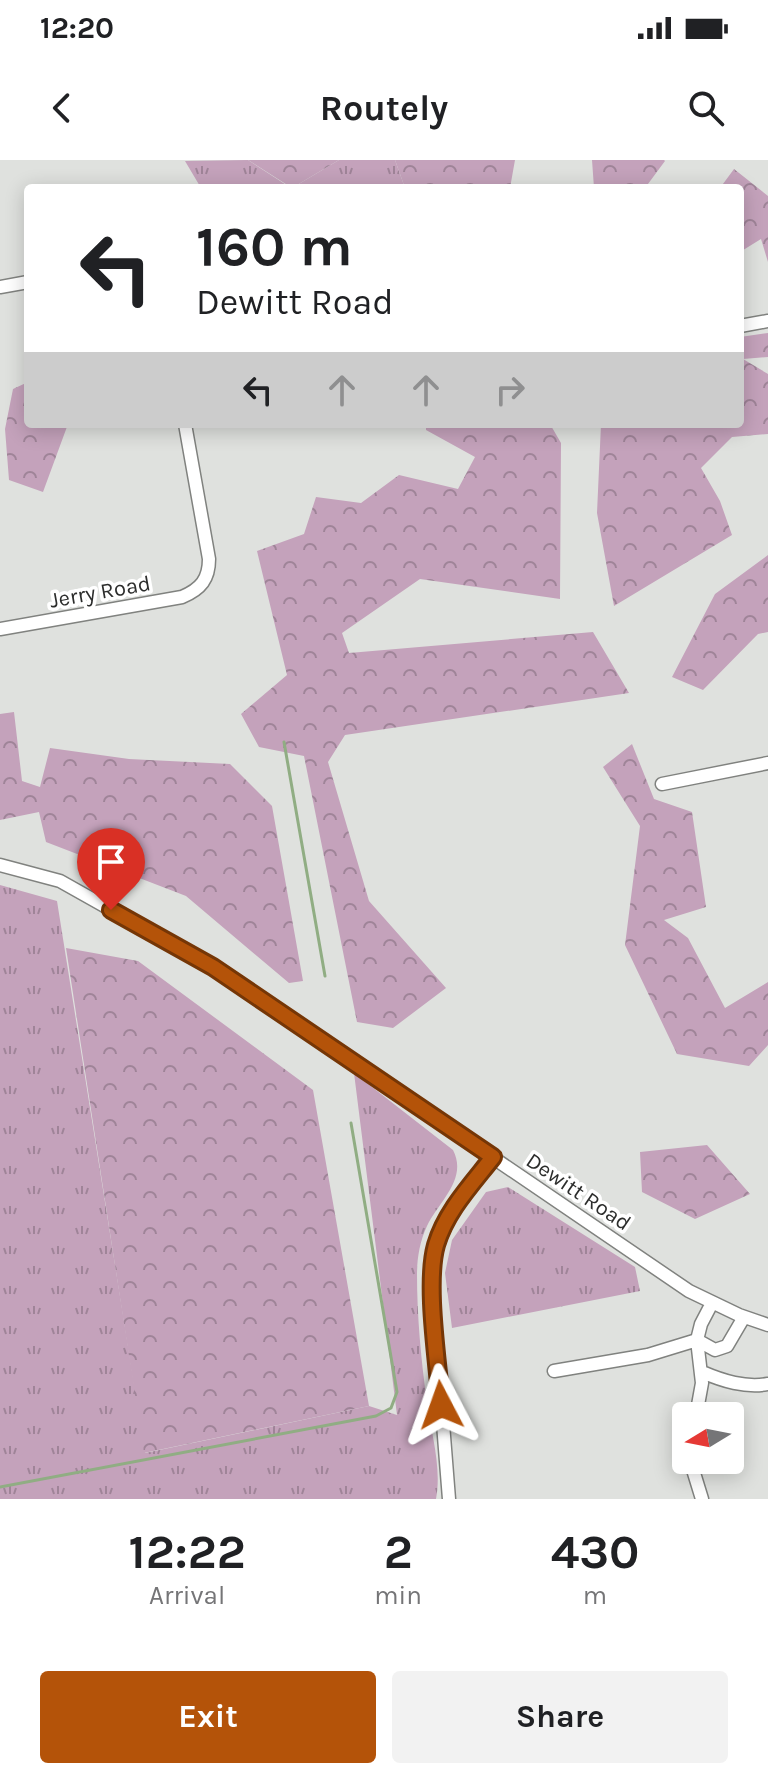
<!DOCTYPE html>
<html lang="en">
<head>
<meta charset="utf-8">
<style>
	:root { --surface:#fff; --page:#f2f2f2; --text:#202124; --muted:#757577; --accent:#b45309 }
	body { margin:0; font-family:Karla,sans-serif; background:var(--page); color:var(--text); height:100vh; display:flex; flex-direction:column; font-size:30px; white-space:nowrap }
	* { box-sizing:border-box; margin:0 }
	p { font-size:26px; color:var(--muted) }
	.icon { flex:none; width:44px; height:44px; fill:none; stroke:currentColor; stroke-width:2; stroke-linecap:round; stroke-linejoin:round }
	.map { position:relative; height:1339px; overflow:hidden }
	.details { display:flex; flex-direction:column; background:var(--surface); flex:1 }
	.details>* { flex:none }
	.banner { position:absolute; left:24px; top:24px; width:720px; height:244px; border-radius:8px; box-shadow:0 4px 20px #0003; background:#fff; color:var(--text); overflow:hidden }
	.needle { width:52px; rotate:260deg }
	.tools { position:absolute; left:672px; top:1242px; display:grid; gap:16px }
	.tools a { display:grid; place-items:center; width:72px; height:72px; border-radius:8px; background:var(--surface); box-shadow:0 4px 20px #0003; font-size:40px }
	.pin { position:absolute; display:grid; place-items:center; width:68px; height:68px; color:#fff; margin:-82px -34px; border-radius:50% 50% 50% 0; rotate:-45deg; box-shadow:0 0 8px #0007 }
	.pin .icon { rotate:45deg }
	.me { position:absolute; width:88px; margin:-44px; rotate:356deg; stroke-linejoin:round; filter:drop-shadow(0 0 6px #0008) }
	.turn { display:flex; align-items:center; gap:28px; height:168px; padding:0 40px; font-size:36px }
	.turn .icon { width:104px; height:104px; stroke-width:2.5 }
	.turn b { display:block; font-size:56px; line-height:68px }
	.lanes { display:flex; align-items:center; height:76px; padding:0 40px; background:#0003; justify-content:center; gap:40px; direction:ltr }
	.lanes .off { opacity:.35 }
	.eta { display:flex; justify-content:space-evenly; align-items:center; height:136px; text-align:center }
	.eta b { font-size:48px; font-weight:700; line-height:56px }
	.action { display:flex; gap:16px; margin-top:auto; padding:16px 40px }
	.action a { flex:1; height:92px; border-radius:8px; background:var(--accent); color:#fff; font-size:32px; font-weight:700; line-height:92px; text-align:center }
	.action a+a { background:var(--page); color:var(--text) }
	.status { display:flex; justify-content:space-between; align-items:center; height:56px; padding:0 40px; background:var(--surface); direction:ltr }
	.status svg { height:22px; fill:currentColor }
	header { display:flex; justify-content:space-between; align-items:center; height:104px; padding:0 40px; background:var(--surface); font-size:36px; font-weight:700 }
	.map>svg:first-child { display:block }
</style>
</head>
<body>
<div class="status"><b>12:20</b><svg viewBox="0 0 49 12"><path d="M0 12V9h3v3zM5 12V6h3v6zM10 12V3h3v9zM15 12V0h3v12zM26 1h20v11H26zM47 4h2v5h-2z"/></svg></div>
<header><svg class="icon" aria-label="back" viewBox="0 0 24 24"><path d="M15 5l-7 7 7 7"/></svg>Routely<svg class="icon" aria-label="search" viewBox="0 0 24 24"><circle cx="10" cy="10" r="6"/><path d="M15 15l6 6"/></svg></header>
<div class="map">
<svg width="768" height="1339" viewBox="0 0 768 1339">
	<defs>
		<pattern id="grass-tufts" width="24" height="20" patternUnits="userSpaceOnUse" patternTransform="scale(2)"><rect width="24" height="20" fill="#c4a2bb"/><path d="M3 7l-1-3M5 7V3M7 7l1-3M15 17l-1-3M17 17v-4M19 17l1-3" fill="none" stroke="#9f8498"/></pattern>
		<pattern id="forest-crowns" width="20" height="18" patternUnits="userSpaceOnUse" patternTransform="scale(2)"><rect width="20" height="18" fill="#c4a2bb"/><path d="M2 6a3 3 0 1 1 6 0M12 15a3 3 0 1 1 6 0" fill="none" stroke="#9f8498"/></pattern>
	</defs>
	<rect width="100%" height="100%" fill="#dfe1de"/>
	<path fill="url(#grass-tufts)" d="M248,0L291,28H201L185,1Z
		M339,0H395L405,28H292Z
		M0,725L57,741L145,1293L369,1246L397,1255L354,913L453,990C468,1019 439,1041 427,1066C420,1081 417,1098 417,1114C417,1156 421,1200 427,1242C431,1273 442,1307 436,1339H0Z
		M508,1027L635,1107L640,1131L452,1168L445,1113L452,1080L486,1032Z"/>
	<path fill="url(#forest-crowns)" d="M248,0H339L292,28Z
		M395,0H515L510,28H405Z
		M592,0H664L665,1L645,28H594Z
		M734,9L768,36V102L761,79L740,92V28H720Z
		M768,173V197L743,199L768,214V274L732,277L701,308L720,341L732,375L614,446L597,353L601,264H740V177Z
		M28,222V264H68L43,332L9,320L5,269L13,229Z
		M426,264H550L561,283L560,439L420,419L342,473L349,493L593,472L629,533L345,575L328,602L369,741L446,828L393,868L357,862L304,596L259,587L241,554L287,515L257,391L304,374L316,337L361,343L399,315L458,329L475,297L426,270Z
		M768,395V472L758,474L703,530L672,517L715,434Z
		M14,552L22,621L40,627L50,588L129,599L230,604L272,646L303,821L289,823L186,736L46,682L39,652L0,660V554Z
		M632,584L654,639L692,652L706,747L664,760L688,778L725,848L768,822V885L749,906L677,894L625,785L640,666L603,607Z
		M66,788L138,801L313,930L369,1246L144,1293Z
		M707,985L750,1034L695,1059L642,1032L640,992Z"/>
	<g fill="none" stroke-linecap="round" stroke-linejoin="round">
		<path stroke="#90ad83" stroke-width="3" d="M284,582L325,816
			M0,1327L376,1256L391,1248L397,1232L351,963"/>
		<g stroke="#80827f" stroke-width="15">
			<path id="minor" d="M0,127L28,122
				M740,166L768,161
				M0,469L182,437C201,429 209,419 209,399L185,264
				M662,624L768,603
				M0,705L60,721L213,807L689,1131L739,1155L768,1165
				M712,1143L701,1164L697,1180L715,1190L727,1186L744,1157
				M554,1211L648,1195L697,1180L702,1223L696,1256
				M702,1212C723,1221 745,1228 768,1224
				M690,1300L702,1339
				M449,1339L431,1113C440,1061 462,1037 493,997"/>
		</g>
		<use href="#minor" stroke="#fff" stroke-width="12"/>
	</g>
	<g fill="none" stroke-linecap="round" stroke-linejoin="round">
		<g stroke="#753606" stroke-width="20">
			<path id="route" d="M111,750L213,807L493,997C472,1024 446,1051 436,1085C425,1124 438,1203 441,1245"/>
		</g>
		<use href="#route" stroke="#b45309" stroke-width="14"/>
	</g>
	<g text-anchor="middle" stroke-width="7" stroke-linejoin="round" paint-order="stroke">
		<g font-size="22" fill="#2c2d2c" stroke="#fff">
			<text transform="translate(100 431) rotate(-10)" y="8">Jerry Road</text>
			<text transform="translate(579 1031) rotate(34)" y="8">Dewitt Road</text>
		</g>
	</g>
</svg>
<div class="tools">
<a><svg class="needle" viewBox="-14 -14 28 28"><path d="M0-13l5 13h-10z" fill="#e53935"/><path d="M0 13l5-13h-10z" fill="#757577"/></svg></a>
</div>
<div class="pin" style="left:111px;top:750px;background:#d93025"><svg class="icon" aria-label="arrive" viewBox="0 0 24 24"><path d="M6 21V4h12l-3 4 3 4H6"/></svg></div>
<svg class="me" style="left:441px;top:1245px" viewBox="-20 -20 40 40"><path d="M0-17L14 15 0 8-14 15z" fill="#b45309" stroke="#fff" stroke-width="4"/></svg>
<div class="banner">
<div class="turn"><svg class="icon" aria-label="left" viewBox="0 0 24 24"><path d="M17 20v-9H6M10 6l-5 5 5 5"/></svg><div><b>160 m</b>Dewitt Road</div></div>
<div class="lanes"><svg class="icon" aria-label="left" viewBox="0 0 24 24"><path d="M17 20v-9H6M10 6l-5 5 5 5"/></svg><svg class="icon off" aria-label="ahead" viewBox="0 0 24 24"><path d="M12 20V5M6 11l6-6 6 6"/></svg><svg class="icon off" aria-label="ahead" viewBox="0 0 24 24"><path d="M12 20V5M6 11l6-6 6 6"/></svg><svg class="icon off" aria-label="right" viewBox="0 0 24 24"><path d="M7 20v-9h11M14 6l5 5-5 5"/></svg></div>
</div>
</div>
<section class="details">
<div class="eta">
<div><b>12:22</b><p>Arrival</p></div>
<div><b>2</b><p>min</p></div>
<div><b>430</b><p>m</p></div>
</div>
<div class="action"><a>Exit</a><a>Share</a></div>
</section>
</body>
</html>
